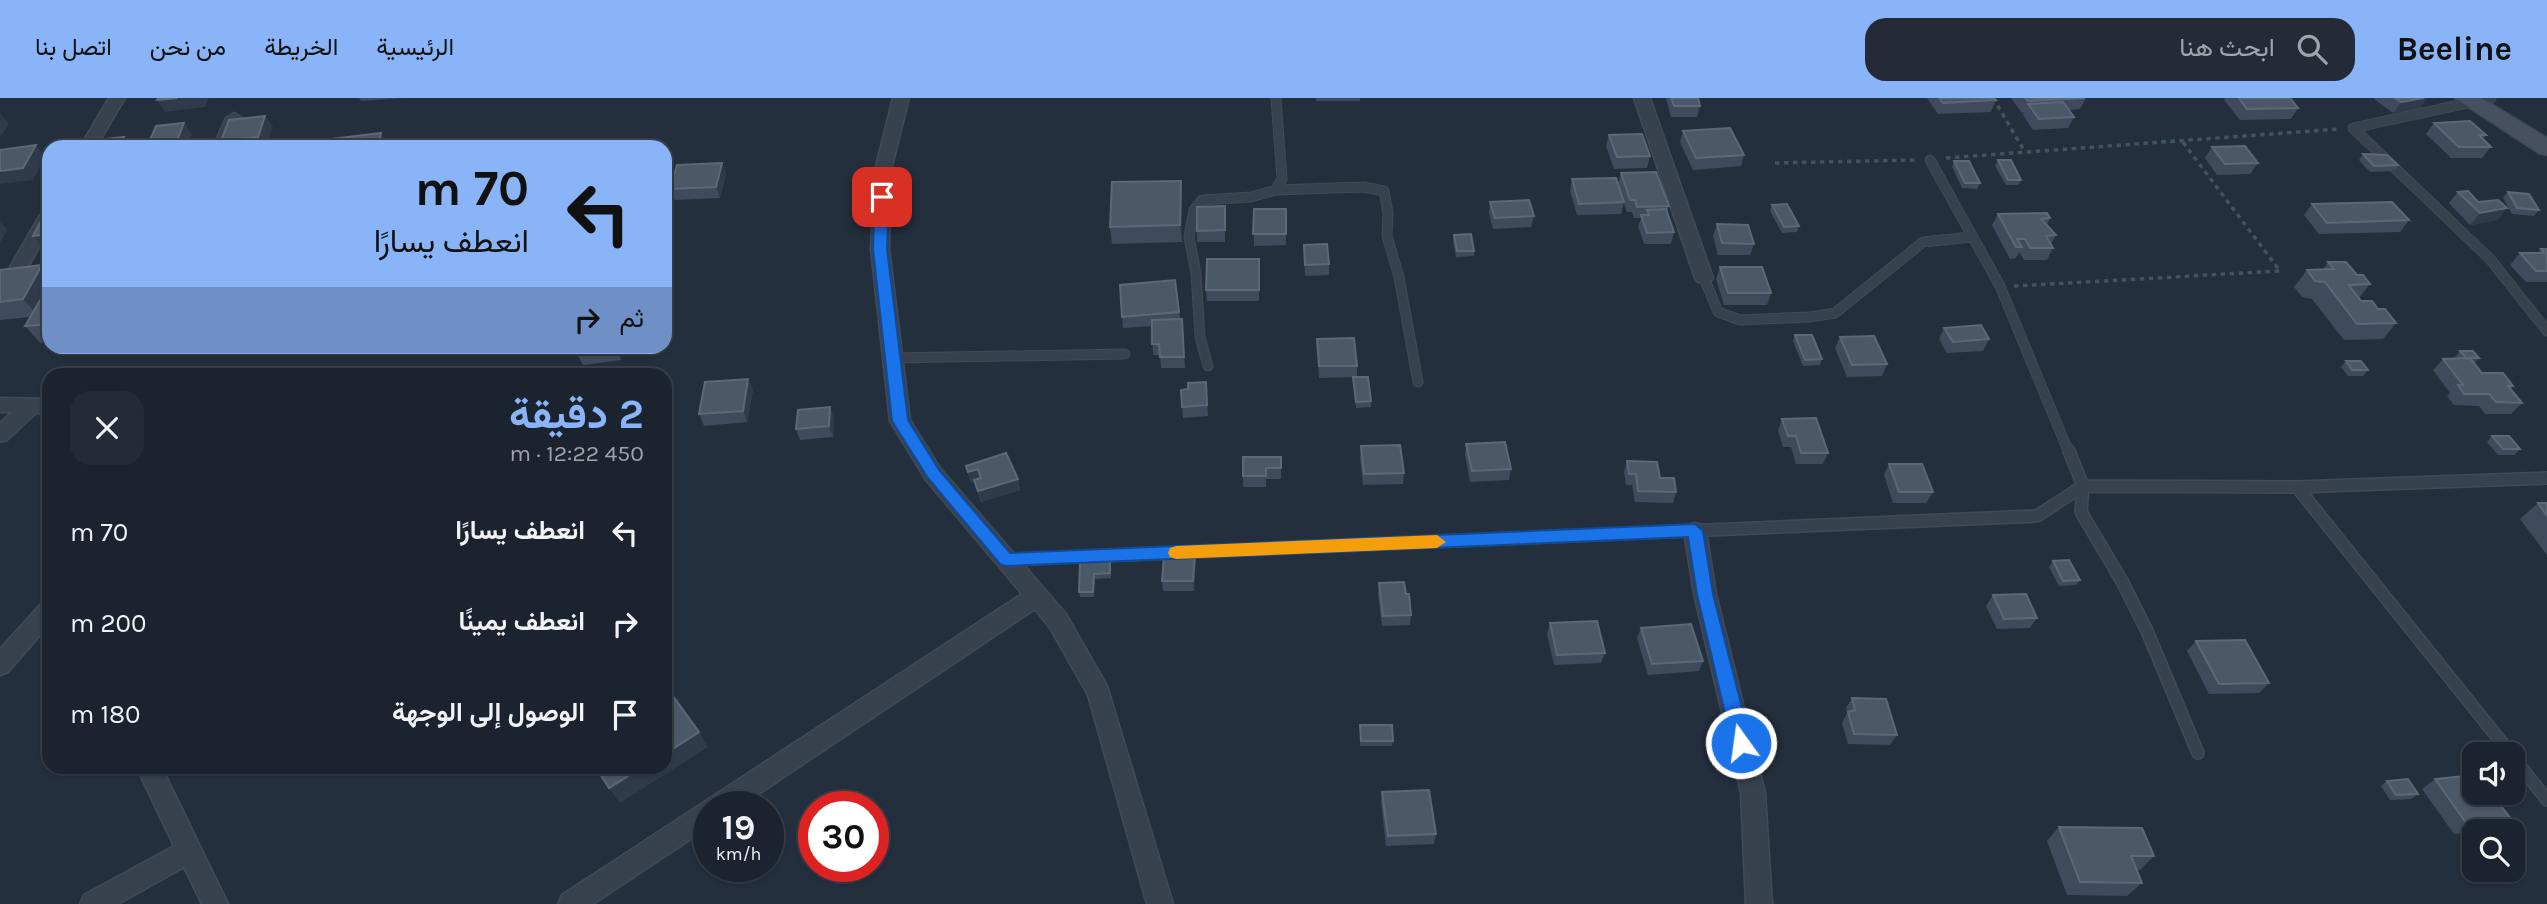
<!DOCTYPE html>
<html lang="ar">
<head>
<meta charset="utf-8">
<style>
	:root { --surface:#1b232e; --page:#242b36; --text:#f1f3f6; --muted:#a0a4aa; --line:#39404a; --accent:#8ab4f8 }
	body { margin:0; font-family:Karla,Vazirmatn,sans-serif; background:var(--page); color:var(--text); direction:rtl; height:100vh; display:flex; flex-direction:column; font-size:26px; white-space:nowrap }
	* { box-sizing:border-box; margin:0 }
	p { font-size:23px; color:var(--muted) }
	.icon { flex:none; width:38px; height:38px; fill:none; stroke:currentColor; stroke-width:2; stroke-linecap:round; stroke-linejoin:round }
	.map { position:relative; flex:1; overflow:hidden; direction:ltr }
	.drawer { position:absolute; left:42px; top:270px; width:630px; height:406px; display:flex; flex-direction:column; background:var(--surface); border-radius:21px; box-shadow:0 2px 5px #0004,0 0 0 2px var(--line); direction:rtl }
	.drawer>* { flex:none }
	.banner { position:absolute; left:42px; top:42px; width:630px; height:214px; border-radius:21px; box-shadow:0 2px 5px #0004,0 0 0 2px var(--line); direction:rtl; background:#8ab4f8; color:#111; overflow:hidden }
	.fabs { position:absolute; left:2462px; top:644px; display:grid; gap:14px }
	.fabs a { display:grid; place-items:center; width:63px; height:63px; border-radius:14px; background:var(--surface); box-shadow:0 2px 5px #0004,0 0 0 2px var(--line); font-size:35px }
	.speed { position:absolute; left:693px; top:693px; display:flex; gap:14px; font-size:35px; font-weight:700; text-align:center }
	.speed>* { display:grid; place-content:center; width:91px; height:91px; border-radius:50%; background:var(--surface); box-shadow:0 2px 5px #0004,0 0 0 2px var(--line); line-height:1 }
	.speed small { font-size:18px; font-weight:400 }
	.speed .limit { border:10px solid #d22; background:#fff; color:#111 }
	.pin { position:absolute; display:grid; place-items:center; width:60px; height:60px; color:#fff; margin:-30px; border-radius:14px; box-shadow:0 4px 10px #0006 }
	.me { position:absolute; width:77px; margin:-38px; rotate:346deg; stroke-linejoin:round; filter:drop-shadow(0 0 5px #0008) }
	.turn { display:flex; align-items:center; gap:24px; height:147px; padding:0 28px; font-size:32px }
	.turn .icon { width:91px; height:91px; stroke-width:2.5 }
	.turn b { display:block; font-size:49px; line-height:60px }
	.then { display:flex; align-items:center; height:66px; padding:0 28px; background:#0003; gap:14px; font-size:26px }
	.round { display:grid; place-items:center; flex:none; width:74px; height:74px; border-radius:21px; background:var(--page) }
	.headline { display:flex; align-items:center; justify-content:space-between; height:119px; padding:0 28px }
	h1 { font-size:42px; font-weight:700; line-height:52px; color:var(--accent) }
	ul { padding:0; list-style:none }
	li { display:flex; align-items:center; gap:21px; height:91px; padding:0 28px }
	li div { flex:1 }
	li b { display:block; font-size:26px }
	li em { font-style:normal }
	header { display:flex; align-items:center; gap:42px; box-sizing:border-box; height:98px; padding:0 35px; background:var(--accent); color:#111 }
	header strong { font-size:33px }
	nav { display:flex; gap:38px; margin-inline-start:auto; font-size:24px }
	.search { width:490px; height:63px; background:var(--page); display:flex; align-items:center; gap:18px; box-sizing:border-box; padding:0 24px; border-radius:21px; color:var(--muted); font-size:26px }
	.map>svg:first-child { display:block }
</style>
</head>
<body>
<header>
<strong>Beeline</strong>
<div class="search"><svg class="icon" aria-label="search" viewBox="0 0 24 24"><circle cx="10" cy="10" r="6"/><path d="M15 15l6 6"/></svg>ابحث هنا</div>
<nav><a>الرئيسية</a><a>الخريطة</a><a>من نحن</a><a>اتصل بنا</a></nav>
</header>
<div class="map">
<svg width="2547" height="806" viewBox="0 0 2547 806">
	<rect width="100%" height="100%" fill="#242f3e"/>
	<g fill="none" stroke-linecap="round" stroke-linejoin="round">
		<g stroke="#414a57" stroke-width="11">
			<path id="lane-far1" d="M2491,0L2353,30L2490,161L2547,233
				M1930,62L2000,188L2069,355
				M1276,92L1364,89L1384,93L1388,115L1387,138L1399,179L1418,284
				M1704,180L1718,214L1740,222L1810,219L1835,215L1923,144L1972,139
				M893,260L1125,256
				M1208,268L1200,239L1196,175L1189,139L1194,112L1202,102L1251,99L1276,92L1282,81L1276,0"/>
		</g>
		<g stroke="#414a57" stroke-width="14">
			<path id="lane" d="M2069,353L2083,388L2081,414L2123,485L2147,533L2198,655
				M2297,389L2511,656
				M1006,462L2037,418L2083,388L2297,389L2547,380
				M2513,659L2547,702"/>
		</g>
		<g stroke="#414a57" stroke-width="3">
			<path id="street" d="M109,0H125L96,49H80Z
				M893,0H909L891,72L889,151L910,322L940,370L1066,516L1107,588L1173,806H1147L1088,597L1050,530L1035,511L739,709H709V729L593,806H558L562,797L1022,496L926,382L890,323L871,151L875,72Z
				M1634,0H1650L1713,180L1710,184H1698L1695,180Z
				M234,15L242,20L229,49H213L226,20Z
				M49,111V132L24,176L21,180H9L6,176L40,117Z
				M0,300L49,301V315H36L7,342L0,344V325L12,314H0Z
				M1695,425L1703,427L1706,433L1716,496L1765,695L1772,806H1746L1741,695L1694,496L1684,433L1687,427Z
				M49,503V527L8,574L0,577V551L41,506Z
				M136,668H161L228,806H202L184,769L118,806H80L84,797L174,748Z"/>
		</g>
		<g stroke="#414a57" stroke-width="3">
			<path id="secondary" d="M2455,0H2481L2547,40V57L2539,55Z"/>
		</g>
		<path stroke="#3f5557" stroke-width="3.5" stroke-dasharray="4.5 4.5" stroke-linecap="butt" d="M1993,0L2025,54
			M1946,60L2339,31
			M1775,65L1916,62
			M2014,188L2280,173L2182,43"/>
		<use href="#lane-far1" stroke="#38414e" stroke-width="9"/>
		<use href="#lane" stroke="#38414e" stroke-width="11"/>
		<use href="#street" fill="#38414e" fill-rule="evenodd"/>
		<use href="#secondary" fill="#465061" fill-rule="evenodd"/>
	</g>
	<path fill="#3f4b5c" d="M359,0H403L361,3Z
		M1316,0H1360V3H1316Z
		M1666,0H1671L1700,8L1697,19H1671Z
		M1927,0H1994L1996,2L1991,14L1938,16Z
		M2011,0H2086L2080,11L2069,12L2074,19L2068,30L2033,32L2023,17L2024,14L2022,15Z
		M2225,0H2290L2298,10L2291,21L2240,22L2224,2Z
		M2375,0H2428L2420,10L2393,15L2374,1Z
		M2434,25L2486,37L2483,41L2491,49L2482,60H2451L2426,36Z
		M1683,33L1744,57L1741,68L1693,72L1680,44Z
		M1609,37L1650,58L1647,70L1614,71L1606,48Z
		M2212,49L2258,65L2250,76L2217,77L2205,60Z
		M2363,56L2398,67L2394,73L2370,74L2359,62Z
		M1998,62L2021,82L2018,87H2006L1995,68Z
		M1954,63L1980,85L1977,91L1962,90L1952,69Z
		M722,65L726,76L720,100L675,102L670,91Z
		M1621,75L1669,108L1667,114L1674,134L1671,146H1644L1638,128L1641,120H1634L1632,114H1627L1618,87Z
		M1572,81L1624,104L1621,116L1577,117L1570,93Z
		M2458,94L2478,104L2507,110L2497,122L2470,127L2449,105Z
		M2508,94L2539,112L2534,118L2512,116L2503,100Z
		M1182,99V144L1112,146L1110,129Z
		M1490,104L1534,118L1531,129L1493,131L1489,115Z
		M2312,106L2409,122L2400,134L2319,136L2304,117Z
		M1772,107L1799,128L1797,134L1782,135L1770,113Z
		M1225,108V144H1197V133Z
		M1254,111H1286V147L1254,148Z
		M1998,116L2050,120L2047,127L2056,137L2051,146L2053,150L2047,162H2024L2019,154L2016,160L2010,161L1992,127Z
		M1717,126L1754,146L1750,157H1718L1713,138Z
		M1454,137L1474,153V158L1456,159L1453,143Z
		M1304,147L1329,166V177L1305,178Z
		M2541,151H2547V184H2526L2510,167L2520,155H2538Z
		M1259,161V203H1207L1206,192Z
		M2328,164L2357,177L2370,186L2359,200L2361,203L2378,211L2396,225L2383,241L2344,242L2312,201L2302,199L2294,189L2307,172H2323Z
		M42,167L49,176V244L40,245L25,228L30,219L0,222V172Z
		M1720,169L1771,195L1767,207H1724L1716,181Z
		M1175,182L1180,221H1182L1185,270H1161L1160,257H1153L1152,228L1123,230L1120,187Z
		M1944,230L1989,241L1983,253L1947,255L1939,241Z
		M1795,237L1822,261L1820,267L1803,268L1793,243Z
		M1840,239L1887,266L1882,278L1847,279L1835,250Z
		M1317,241L1357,268V279L1371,303V309L1356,310L1353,285V279H1355L1319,280Z
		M578,248H622L621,262L583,267L577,256Z
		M2460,253L2479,260L2474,265L2482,275L2513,288L2511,291L2522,305L2511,316H2485L2479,308L2454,307L2447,298L2450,295L2433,272L2443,261H2456L2455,259Z
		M2346,263L2368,272L2363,278H2348L2341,269Z
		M748,281L753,292L747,324L704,328L699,316Z
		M1206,284L1208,318L1183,320L1181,292L1188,291Z
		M834,320L833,339L800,342L796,331Z
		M1782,321L1828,355L1823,366H1796L1791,349H1783L1778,332Z
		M2492,338L2520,351L2514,357H2498L2487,344Z
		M1466,346L1511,371L1509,382L1470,384L1465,357Z
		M1361,348L1404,375L1403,386L1363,387L1360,360Z
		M1243,359H1281V381H1266V389H1243Z
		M1627,363L1660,380L1676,394L1673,405L1635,404L1632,387H1626L1624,374Z
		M1889,366L1933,394L1926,405H1893L1884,377Z
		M966,368L1018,381L1020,392L981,404L974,384L971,385L969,379Z
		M2538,405H2547V457L2520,421Z
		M1195,457V468L1194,493H1163L1162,483Z
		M2053,463L2080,482L2076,487L2059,488L2049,469Z
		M1080,464L1111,468V480L1095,481L1094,499H1080L1079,494Z
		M1379,485L1406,496L1411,517L1410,527L1382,528L1378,496Z
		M1993,497L2037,520L2030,530L1997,531L1986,508Z
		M1550,525L1605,555L1601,565L1554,567L1547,536Z
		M1641,530L1703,563L1699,573L1648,577L1637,540Z
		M2196,543L2269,585L2259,595L2209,596L2187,553Z
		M1852,600L1897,637L1890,647L1848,646L1842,625L1847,615L1846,610Z
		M1360,627L1393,643L1392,648H1360Z
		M2435,681L2511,721L2497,731L2454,736L2422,691Z
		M2387,683L2418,696L2411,701L2390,702L2381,688Z
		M1382,694L1436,736L1434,746L1386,748L1381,704Z
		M2059,729L2154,758L2140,772H2137L2142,785L2127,798L2067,797L2047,743Z"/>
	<path fill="#2f3b4b" d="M177,0H209L205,9L165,14L157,2Z
		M2424,0H2428L2420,10L2393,15L2401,4Z
		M0,15L9,26L0,39Z
		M265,18L273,29L265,49H225L221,43Z
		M184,25L192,36L187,49H147Z
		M381,35L389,49H378Z
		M124,39L132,49H118Z
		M36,47L45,59L33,82L0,86V73Z
		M722,65L726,76L720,100L716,89Z
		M1181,83L1182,99V144L1180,127Z
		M2507,110L2497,122L2470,127L2480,115Z
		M0,124L7,132L0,145Z
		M49,136V149H42L33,138Z
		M42,167L49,176V197L38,218L23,201Z
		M615,248H622L621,262L615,250Z
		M748,281L753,292L747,324L743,313Z
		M830,309L834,320L833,339L829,328Z
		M978,371L981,382L971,385L968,374Z
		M1018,381L1020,392L981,404L978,393Z
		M1195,457V468L1194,493L1193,483Z
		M699,634L708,649L620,705L609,690L644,668H665V656Z"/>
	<path fill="#4b5868" stroke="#5c6777" stroke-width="2" d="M158,0H177L157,2Z
		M1671,0H1698L1700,8H1674Z
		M1939,0H1994L1996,2L1943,5Z
		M2025,0H2085L2028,3Z
		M2239,0H2290L2298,10L2247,11Z
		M2395,0H2424L2401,4Z
		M2063,4L2074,19L2039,21L2028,6Z
		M265,18L258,39L221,43L229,22Z
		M2470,23L2486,37H2479L2491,49H2459L2434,25Z
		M184,25L176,45L147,49L156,28Z
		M1730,30L1744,57L1696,60L1683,33Z
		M381,35L378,49H330L332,41Z
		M1642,36L1650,58L1617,59L1609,37Z
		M124,39L118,49H85L88,43Z
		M36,47L23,70L0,73V52Z
		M2245,48L2258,65L2225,66L2212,49Z
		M2363,56L2387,57L2398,67L2374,68Z
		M1998,62H2011L2021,82H2008Z
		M1954,63H1969L1980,85H1965Z
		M722,65L716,89L670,91L677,67Z
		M1656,74L1669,108L1637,109L1635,102H1630L1621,75Z
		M1616,80L1624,104L1579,106L1572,81Z
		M1181,83L1180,127L1110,129L1112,84Z
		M2468,93L2478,104L2498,102L2507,110L2480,115L2458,94Z
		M2508,94L2529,96L2539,112L2517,110Z
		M1529,102L1534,118L1495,120L1490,104Z
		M2392,104L2409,122L2327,125L2312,106Z
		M1787,106L1799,128L1784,129L1772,107Z
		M1225,108V132L1197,133V109Z
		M1254,111H1286V136H1253Z
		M1666,111L1674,134L1647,135L1641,117H1649L1647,112Z
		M49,114V136L33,138L45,115Z
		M2047,115L2050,120L2041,121L2056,137L2046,138L2053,150H2030L2025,141H2017L2022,149H2016L1998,116Z
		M1717,126L1748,127L1754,146L1722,145Z
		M1471,136L1474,153H1457L1454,137Z
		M1327,146L1329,166L1305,167L1304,147Z
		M2541,151H2547V173H2536L2520,155H2545Z
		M1207,161H1259V192H1206Z
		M2328,164H2346L2357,177H2363L2370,186L2349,187L2361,203H2372L2378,211H2385L2396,225L2357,226L2325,184L2315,183L2307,172L2334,171Z
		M42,167L23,201L0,204V172Z
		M1720,169H1762L1771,195H1728Z
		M1175,182L1179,214L1122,219L1120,187Z
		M42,199H49V226L25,228Z
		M1182,221L1184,259H1160L1159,246H1152V222Z
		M1981,227L1989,241L1953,244L1944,230Z
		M1795,237H1812L1822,261L1805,262Z
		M1874,238L1887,266L1852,267L1840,239Z
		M1354,240L1357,268H1319L1317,241Z
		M578,248H615V250L577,256Z
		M2460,253H2473L2479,260H2466Z
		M2470,260L2482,275H2503L2513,288H2508L2522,305L2496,304L2489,296H2464L2458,287H2463L2443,261Z
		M2346,263H2361L2368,272H2352Z
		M1353,279H1368L1371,303L1356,304Z
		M748,281L743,313L699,316L705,284Z
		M1206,284L1207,307L1182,309L1181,292L1188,291V285Z
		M830,309L829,328L796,331L798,312Z
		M1816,320L1828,355H1801L1796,338H1788L1782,321Z
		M2492,338H2509L2520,351H2503Z
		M1505,344L1511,371L1472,373L1466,346Z
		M1400,347L1404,375L1364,376L1361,348Z
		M1006,355L1018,381L978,393L974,382L981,380L978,371L968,374L966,368Z
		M1243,359H1281V370H1266V378H1243Z
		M1627,363L1657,364L1660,380H1674L1676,394L1638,393L1636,376H1629Z
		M1889,366H1922L1933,394H1899Z
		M2538,405H2547V418Z
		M1164,457H1195L1193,483H1162Z
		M2069,462L2080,482L2063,483L2053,463Z
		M1110,463V475L1094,476L1093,494H1079L1080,464Z
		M1404,484L1406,496H1409L1411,517L1383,518L1379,485Z
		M2026,496L2037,520L2004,521L1993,497Z
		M1597,523L1605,555L1557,557L1550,525Z
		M1691,526L1703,563L1652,566L1641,530Z
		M2245,542L2269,585L2219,586L2196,543Z
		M665,587L699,634L665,656Z
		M1852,600L1886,601L1897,637L1854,636L1848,614L1855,612Z
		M1360,627H1392L1393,643H1361Z
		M595,668H644L609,690Z
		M2474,677V695H2491L2511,721L2467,726L2435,681Z
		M2408,681L2418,696L2396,697L2387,683Z
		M1429,692L1436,736L1388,738L1382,694Z
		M2059,729L2142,730L2154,758H2131L2142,785L2080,784Z"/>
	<path fill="#1a73e8" stroke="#114b97" stroke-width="2" d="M882,94L889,99L887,151L908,322L939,372L1010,455L1695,426L1703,433L1713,496L1751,645L1748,651L1741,653L1735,651L1732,645L1697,496L1688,439L1006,468L1000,466L928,380L892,323L873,151L875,99Z"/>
	<path fill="#f59e0b" d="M1437,437L1446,444L1437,450L1176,461L1170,459L1168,455L1170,450L1176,448Z"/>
</svg>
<div class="fabs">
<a><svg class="icon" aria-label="sound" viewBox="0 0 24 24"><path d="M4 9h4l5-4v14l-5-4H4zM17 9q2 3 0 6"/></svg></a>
<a><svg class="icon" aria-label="search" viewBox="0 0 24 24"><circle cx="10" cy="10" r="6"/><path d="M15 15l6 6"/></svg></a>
</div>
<div class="speed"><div>19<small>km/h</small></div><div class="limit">30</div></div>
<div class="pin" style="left:882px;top:99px;background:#d93025"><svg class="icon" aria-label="arrive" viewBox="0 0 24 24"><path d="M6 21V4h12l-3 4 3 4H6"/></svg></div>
<svg class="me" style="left:1741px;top:645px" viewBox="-20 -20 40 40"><circle r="17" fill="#1a73e8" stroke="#fff" stroke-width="3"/><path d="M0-11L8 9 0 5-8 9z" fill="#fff"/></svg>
<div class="banner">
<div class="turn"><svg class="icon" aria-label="left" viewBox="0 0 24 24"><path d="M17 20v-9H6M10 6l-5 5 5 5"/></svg><div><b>70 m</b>انعطف يسارًا</div></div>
<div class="then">ثم<svg class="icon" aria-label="right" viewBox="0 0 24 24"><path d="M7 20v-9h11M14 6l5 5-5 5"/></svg></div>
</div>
<section class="drawer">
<div class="headline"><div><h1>2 دقيقة</h1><p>450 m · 12:22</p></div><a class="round"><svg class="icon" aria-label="close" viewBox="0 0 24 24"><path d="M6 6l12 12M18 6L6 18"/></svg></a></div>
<ul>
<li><svg class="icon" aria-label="left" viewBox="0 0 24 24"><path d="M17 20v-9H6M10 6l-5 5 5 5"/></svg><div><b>انعطف يسارًا</b></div><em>70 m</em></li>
<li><svg class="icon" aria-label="right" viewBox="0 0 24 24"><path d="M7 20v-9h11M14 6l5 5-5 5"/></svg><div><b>انعطف يمينًا</b></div><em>200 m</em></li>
<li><svg class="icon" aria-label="arrive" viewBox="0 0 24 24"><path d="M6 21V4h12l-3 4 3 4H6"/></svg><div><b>الوصول إلى الوجهة</b></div><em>180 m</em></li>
</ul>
</section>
</div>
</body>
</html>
